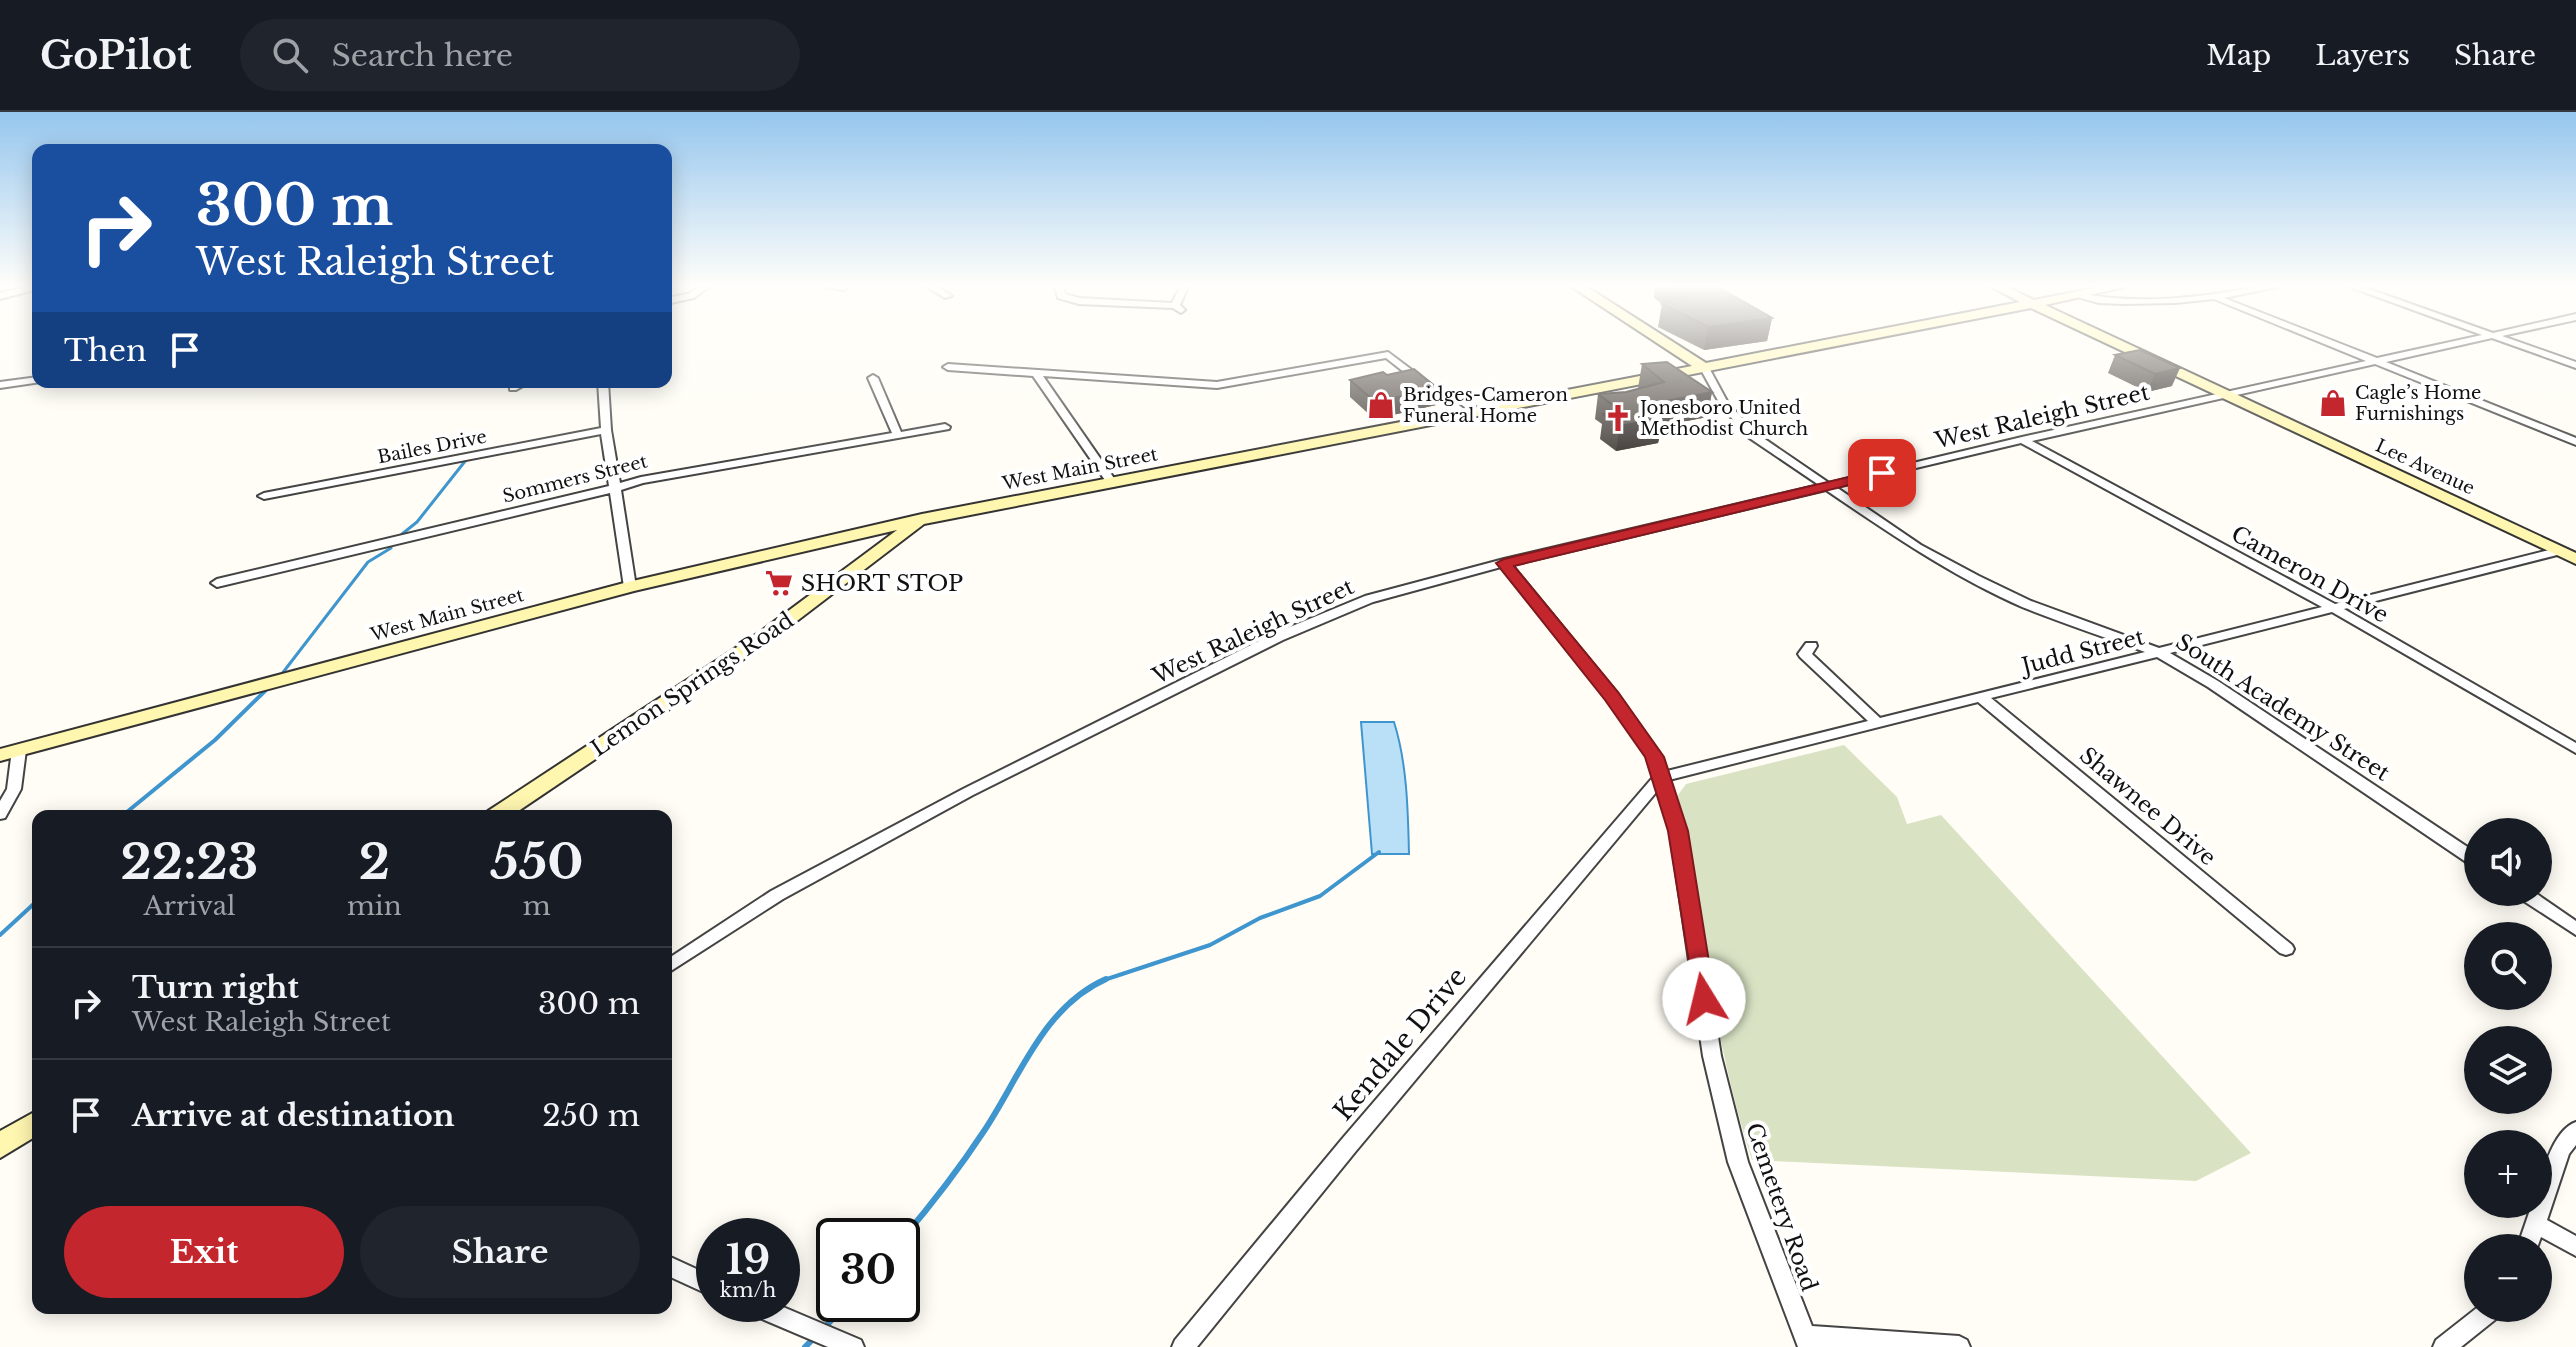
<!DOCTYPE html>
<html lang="en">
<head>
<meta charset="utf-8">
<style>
	:root { --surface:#171b24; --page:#20242c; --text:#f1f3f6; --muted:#9ea1a6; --line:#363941; --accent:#c4262e }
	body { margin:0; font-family:"Libre Baskerville",serif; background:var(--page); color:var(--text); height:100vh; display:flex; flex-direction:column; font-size:30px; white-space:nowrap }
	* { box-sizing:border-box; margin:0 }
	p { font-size:26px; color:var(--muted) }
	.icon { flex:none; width:44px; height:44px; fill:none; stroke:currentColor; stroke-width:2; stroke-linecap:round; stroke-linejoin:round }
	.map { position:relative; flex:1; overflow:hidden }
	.side { position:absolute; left:32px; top:698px; width:640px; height:504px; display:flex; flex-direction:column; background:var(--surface); border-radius:16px; box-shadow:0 4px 20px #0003 }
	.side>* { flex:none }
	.guide { position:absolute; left:32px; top:32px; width:640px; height:244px; border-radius:16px; box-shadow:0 4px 20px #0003; background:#1a4fa0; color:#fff; overflow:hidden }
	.fabs { position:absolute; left:2464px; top:706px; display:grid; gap:16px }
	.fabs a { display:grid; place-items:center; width:88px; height:88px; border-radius:50%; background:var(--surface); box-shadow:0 4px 20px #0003; font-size:40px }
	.speed { position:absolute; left:696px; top:1106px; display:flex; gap:16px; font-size:40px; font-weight:700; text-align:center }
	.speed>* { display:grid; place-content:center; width:104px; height:104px; border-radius:50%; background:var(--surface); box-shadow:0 4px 20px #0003; line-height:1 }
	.speed small { font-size:20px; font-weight:400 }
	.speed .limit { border:4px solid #111; border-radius:12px; background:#fff; color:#111 }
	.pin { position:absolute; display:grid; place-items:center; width:68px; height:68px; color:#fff; margin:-34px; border-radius:16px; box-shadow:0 4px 12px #0006 }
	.me { position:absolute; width:88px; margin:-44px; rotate:351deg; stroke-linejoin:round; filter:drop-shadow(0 0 6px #0008) }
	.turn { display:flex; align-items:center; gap:28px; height:168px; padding:0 32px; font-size:36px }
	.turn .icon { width:104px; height:104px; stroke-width:2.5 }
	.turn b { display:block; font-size:56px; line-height:68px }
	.then { display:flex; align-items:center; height:76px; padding:0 32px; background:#0003; gap:16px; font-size:30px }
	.eta { display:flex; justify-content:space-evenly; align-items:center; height:136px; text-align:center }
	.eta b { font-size:48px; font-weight:800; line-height:56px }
	.primary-button { display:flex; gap:16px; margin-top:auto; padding:16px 32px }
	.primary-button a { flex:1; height:92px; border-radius:48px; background:var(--accent); color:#fff; font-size:32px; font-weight:800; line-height:92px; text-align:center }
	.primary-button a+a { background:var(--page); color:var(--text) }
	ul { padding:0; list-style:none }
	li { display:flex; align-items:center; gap:24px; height:112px; padding:0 32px; border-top:2px solid var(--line) }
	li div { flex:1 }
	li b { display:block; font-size:30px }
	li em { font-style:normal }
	header { display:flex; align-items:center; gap:48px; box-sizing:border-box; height:112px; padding:0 40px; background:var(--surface); border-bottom:2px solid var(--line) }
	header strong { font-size:38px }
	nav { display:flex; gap:44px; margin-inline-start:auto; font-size:28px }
	.search { width:560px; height:72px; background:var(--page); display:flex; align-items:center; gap:20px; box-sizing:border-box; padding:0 28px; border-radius:44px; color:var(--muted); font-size:30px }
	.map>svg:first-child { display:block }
</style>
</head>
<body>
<header>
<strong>GoPilot</strong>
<div class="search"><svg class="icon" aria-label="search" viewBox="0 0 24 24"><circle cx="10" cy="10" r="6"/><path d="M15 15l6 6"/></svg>Search here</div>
<nav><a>Map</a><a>Layers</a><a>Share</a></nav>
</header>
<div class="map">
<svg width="2576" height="1235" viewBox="0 0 2576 1235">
	<rect width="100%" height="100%" fill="#fffdf5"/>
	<path fill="#d9e3c4" d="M1844,633L1897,685L1907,712L1941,703L2251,1041L2196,1069L1752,1048C1713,929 1702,805 1678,683L1686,672Z"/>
	<path fill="#b9e0f7" stroke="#3f96cf" stroke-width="2" d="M1361,610H1394C1407,651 1408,698 1409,742H1372Z"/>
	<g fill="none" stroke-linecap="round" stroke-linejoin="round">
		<path stroke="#3f96cf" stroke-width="3" d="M402,422L417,410L466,348
			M281,563L368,450L391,436
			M263,581L269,575"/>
		<path stroke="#3f96cf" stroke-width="4" d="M122,704L215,628L265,579
			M0,823L38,788
			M1101,869L1210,833L1260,806L1320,784L1379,740"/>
		<path stroke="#3f96cf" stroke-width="6" d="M902,1127C932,1092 959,1057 984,1019C1020,965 1043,895 1106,867
			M824,1216L847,1192
			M805,1235L815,1225"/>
		<g stroke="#444" stroke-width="4">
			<path id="street" d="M25,175H38V177L0,187V181Z
				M699,175H709L694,186L666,192V186L688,182Z
				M825,175H848L844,178Z
				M927,175H938L952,184L945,186Z
				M1055,175H1063L1065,182L1079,186L1172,191L1180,175H1188L1180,193L1185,198L1181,201L1173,196L1079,192L1058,186Z
				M2257,175H2277L2224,186L2377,246L2482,223L2350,175H2363L2493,221L2576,202V208L2502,224L2576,250V256L2492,226L2386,250L2576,326V333L2375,252L2032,329L2335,492L2561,435L2565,437V441L2344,497L2576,631V641L2332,500L2170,541L2218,569L2478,742V755L2472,754L2208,575L2157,545L1991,586L2292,833L2294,837L2292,841L2286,843L2280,841L1978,590L1669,668L1686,719L1721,944L1748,1050L1812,1214L1959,1224L1967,1228L1970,1235H1798L1728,1050L1703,944L1670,719L1658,678L1356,1039L1197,1235H1172L1175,1228L1342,1027L1654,664L1648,645L1607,587L1501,455L1373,490L1283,528L973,683L783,787L666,862V848L771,779L963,677L1273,522L1365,484L1504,447L1819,373L1748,325L1721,294L1700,256L1702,254H1708L1728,291L1756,321L1829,371L2022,325L2366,249L2214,187L2175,191L2123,192L2099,191L2074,184L2078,181C2137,193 2198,186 2257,175ZM2021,331L2322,495L2159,536L2031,489L1979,464L1921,433L1836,375ZM1826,378C1889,421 1952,464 2022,495C2062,511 2104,525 2145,540L1880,606L1812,542L1817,534L1816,531H1806L1798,542L1800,545L1868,609L1667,659L1662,645L1617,581L1512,453Z
				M1388,240L1468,300V304H1460L1386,246L1217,276L1043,264L1118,372L1113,375L1109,374L1033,264L948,258L943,255L948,252L1217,270Z
				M873,263L878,266L901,320L945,312L950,315L949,317L643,371L621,378L636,475L634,478H626L624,475L610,381L217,475L211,471L217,467L609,374L601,322L264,387L258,384L264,381L601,316L598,270H608L611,318L620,371L641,365L892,321L868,266Z
				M38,265V270H41L0,276V270Z
				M518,270H530L516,278H510V274Z
				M19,634L26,638L21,677L5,706L0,707V689L7,677L12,638Z
				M2514,780H2534L2576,809V823L2516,784Z
				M2576,1010V1033L2569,1042L2547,1108L2576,1124V1144L2541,1125L2537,1136H2517L2532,1092H2538C2538,1069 2552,1018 2576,1010Z
				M666,1143L714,1165V1185L666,1163Z
				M740,1192H776L861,1228L864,1235H828L743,1199Z
				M2478,1195L2504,1196L2501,1203L2461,1235H2433L2436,1228Z"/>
		</g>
		<g stroke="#333" stroke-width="4">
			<path id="secondary" d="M1572,175H1587L1706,251L2020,190L1991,175H2007L2034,188L2099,175H2125L2045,193L2576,441V452L2031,196L924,412L772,528L511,704H485L488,699L760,520L897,418L634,479L0,649V637L624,471L922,402L1692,254Z
				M38,998V1023L0,1046V1019Z"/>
		</g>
		<use href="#street" fill="#fff" fill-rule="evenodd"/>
		<use href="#secondary" fill="#fff6b0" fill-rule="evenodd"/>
	</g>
	<path fill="#4d4742" d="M1655,175H1718L1772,206L1767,229L1704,238L1658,215L1662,192L1654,186Z
		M2140,238L2172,274L2147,280L2108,261L2115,243Z
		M1642,252L1712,280L1707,305L1662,314L1658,331L1616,339L1600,327L1602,312L1595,307L1598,282L1626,280L1638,276Z
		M1387,263L1437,276L1436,293L1384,305H1372L1350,285V268Z"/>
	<path fill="#3f3936" d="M1772,206L1767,229L1704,238L1708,215Z
		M2180,256L2172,274L2147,280L2155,262Z
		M1437,276L1436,293L1384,305L1385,288Z
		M1712,280L1707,305L1662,314L1658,331L1616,339L1620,314L1651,292Z"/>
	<path fill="#5a524d" stroke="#3f3936" stroke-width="2" d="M1674,175H1718L1772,206L1708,215L1662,192L1671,190L1667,188L1685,185L1674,178L1677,177Z
		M2140,238L2180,256L2155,262L2115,243Z
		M1667,250L1712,280L1651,292L1663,301L1657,302L1663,306L1620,314L1603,302L1621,299L1598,282L1626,280L1664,270L1642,252Z
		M1414,257L1437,276L1385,288H1373L1350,268L1383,260L1387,263Z"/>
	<linearGradient id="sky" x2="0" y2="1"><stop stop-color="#95c6ee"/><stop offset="0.5" stop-color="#fffefa"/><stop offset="1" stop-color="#fffefa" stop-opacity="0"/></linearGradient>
	<rect width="2576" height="348" fill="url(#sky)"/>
	<path fill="#c4262e" stroke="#7f191e" stroke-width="2" d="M1882,357L1887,358V364L1514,454L1618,580L1664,645L1688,719L1715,887L1712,894L1704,896L1696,894L1668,719L1645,645L1605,588L1496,451L1504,447Z"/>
	<defs>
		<g id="shop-bare" transform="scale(2.16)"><path d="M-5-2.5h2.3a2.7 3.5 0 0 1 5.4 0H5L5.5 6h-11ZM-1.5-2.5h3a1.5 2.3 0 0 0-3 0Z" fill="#c4262e" stroke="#fff" stroke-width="2.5" paint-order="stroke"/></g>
		<g id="church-bare" transform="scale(2.16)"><path d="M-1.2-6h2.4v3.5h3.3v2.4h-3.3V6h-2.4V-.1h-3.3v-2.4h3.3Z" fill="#c4262e" stroke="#fff" stroke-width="2.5" paint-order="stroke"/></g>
		<g id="supermarket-bare" transform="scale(2.16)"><path d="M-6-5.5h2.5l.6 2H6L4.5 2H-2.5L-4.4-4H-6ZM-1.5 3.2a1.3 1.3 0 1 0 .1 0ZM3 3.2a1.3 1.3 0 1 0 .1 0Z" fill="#c4262e" stroke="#fff" stroke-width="2.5" paint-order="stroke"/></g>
	</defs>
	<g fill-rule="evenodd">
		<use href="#shop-bare" x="2333" y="291"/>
		<use href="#shop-bare" x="1381" y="293"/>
		<use href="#church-bare" x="1618" y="306"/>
		<use href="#supermarket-bare" x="779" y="471"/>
	</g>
	<g text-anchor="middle" stroke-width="8" stroke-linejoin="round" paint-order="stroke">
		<g font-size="18" fill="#111" stroke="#fff" text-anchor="start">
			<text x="2355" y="287">Cagle’s Home<tspan x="2355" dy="21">Furnishings</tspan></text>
			<text x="1403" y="289">Bridges-Cameron<tspan x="1403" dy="21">Funeral Home</tspan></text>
			<text x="1640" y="302">Jonesboro United<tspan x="1640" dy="21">Methodist Church</tspan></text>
		</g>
		<g font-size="18" fill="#111" stroke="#fff">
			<text transform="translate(432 335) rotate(-11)" y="6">Bailes Drive</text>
			<text transform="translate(2425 355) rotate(25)" y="6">Lee Avenue</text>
			<text transform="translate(1080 357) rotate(-11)" y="6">West Main Street</text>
			<text transform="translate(575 367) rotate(-14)" y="6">Sommers Street</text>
			<text transform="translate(447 503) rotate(-15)" y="6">West Main Street</text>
		</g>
		<g font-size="22" fill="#111" stroke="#fff">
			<text transform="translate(2042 304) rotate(-13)" y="8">West Raleigh Street</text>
			<text transform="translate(2310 462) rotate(29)" y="8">Cameron Drive</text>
			<text transform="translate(1253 519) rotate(-25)" y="8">West Raleigh Street</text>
			<text transform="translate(2083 539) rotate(-14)" y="8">Judd Street</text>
			<text transform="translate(692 572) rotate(-34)" y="8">Lemon Springs Road</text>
			<text transform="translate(2283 595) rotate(33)" y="8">South Academy Street</text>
			<text transform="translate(2148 694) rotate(40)" y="8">Shawnee Drive</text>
			<text transform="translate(1782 1095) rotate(71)" y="8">Cemetery Road</text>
		</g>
		<g font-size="22" fill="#111" stroke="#fff" text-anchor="start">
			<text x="801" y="479">SHORT STOP</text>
		</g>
		<g font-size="26" fill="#111" stroke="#fff">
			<text transform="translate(1400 932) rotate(-50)" y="9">Kendale Drive</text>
		</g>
	</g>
</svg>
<div class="fabs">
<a><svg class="icon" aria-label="sound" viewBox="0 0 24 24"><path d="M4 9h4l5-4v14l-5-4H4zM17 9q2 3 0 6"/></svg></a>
<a><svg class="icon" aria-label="search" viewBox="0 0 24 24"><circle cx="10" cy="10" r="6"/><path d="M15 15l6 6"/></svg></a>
<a><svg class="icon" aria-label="layers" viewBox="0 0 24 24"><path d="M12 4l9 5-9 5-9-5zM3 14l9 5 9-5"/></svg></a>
<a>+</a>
<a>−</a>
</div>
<div class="speed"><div>19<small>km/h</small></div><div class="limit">30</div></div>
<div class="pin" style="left:1882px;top:361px;background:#d93025"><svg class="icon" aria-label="arrive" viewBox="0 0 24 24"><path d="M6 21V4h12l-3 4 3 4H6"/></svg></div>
<svg class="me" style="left:1704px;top:887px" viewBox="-20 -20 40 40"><circle r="19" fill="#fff"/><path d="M0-13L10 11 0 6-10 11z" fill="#c4262e"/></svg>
<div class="guide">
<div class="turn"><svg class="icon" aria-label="right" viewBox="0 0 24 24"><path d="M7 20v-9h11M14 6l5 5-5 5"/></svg><div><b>300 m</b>West Raleigh Street</div></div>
<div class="then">Then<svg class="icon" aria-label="arrive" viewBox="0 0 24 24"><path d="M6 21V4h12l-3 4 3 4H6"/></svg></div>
</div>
<section class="side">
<div class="eta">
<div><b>22:23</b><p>Arrival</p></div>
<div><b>2</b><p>min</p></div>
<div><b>550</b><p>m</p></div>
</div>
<ul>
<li><svg class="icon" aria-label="right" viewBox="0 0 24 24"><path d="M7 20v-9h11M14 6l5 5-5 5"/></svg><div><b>Turn right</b><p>West Raleigh Street</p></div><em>300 m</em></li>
<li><svg class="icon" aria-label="arrive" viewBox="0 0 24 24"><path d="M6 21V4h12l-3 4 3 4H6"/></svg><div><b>Arrive at destination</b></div><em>250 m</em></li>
</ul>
<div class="primary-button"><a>Exit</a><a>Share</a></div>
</section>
</div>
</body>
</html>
